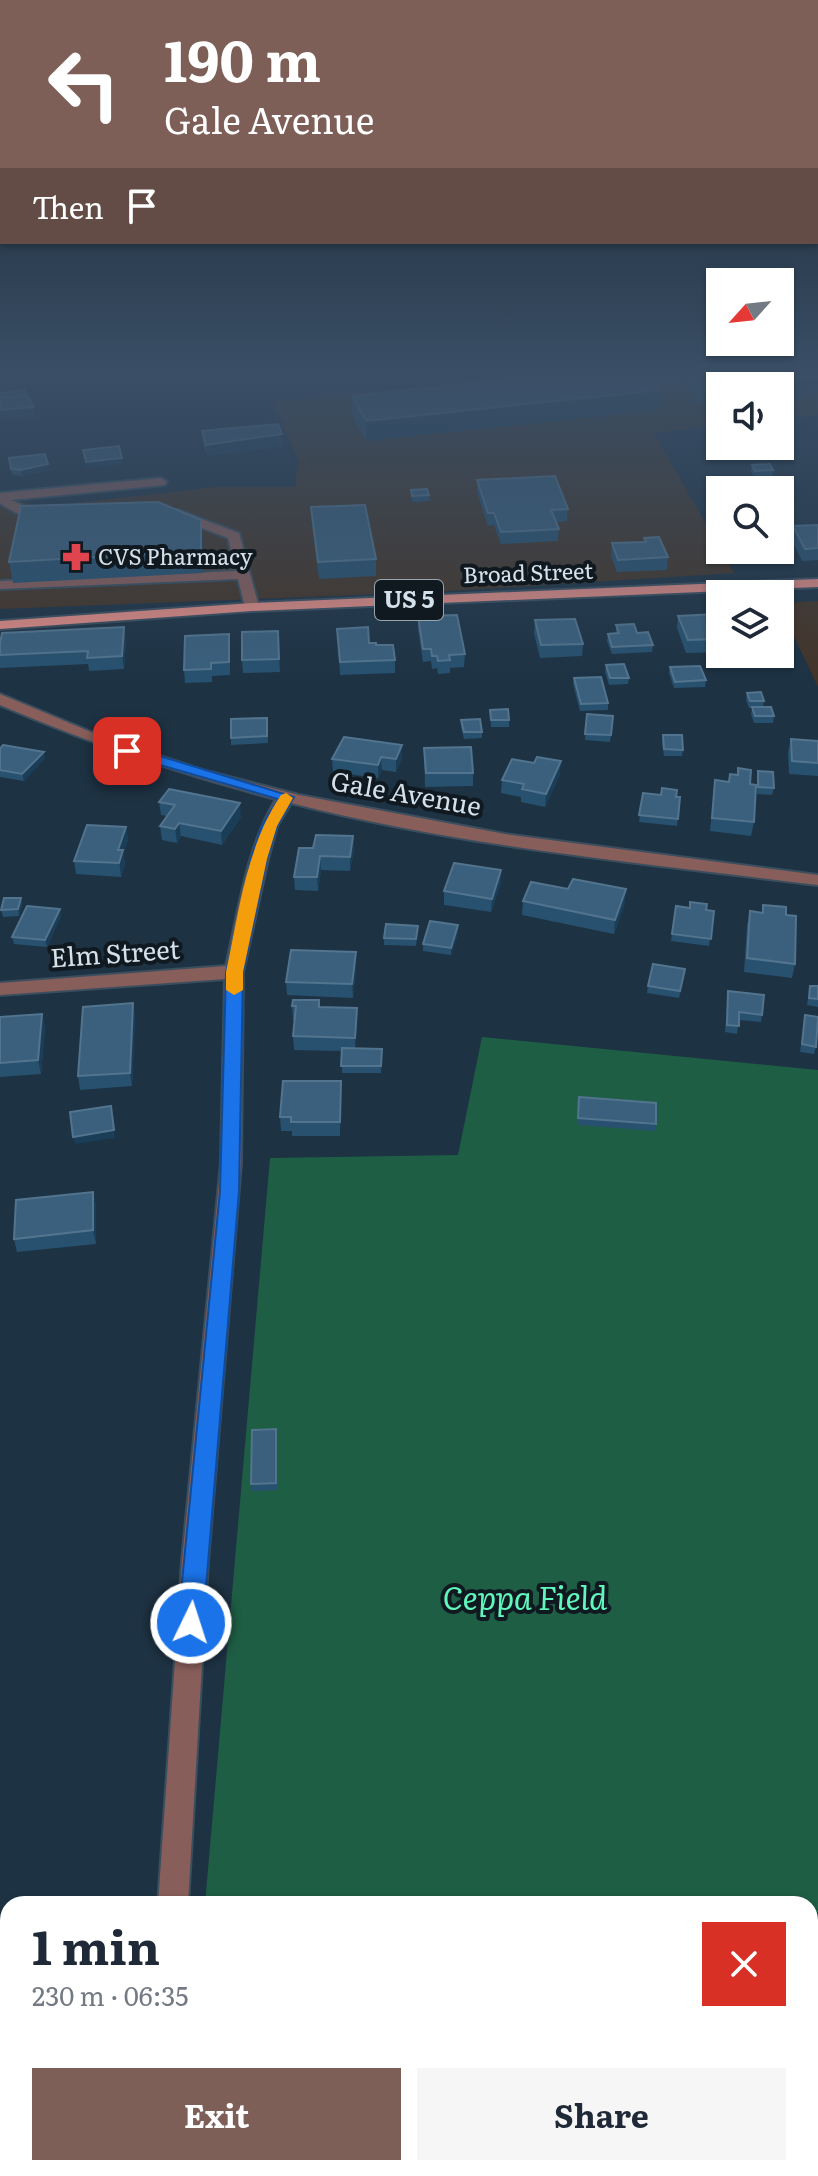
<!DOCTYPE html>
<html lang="en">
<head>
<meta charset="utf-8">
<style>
	:root { --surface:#fff; --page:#f6f6f7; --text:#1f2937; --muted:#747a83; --accent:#7e5f58 }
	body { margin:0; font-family:Literata,serif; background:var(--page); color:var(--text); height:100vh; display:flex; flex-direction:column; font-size:30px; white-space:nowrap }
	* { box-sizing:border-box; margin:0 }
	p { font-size:26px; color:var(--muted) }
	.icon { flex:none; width:44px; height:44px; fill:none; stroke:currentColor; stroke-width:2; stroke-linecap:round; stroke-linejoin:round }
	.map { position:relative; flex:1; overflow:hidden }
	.details { position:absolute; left:0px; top:1896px; width:818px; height:280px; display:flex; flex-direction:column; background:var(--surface); border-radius:24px 24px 0 0; box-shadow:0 2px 6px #0004 }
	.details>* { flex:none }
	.guide { position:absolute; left:0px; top:0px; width:818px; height:244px; box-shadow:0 2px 6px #0004; background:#7e5f58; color:#fff; overflow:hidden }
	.needle { width:52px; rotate:243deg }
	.buttons { position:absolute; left:706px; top:268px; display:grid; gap:16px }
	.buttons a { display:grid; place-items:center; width:88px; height:88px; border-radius:0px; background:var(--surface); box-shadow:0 2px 6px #0004; font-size:40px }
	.pin { position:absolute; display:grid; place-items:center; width:68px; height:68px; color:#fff; margin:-34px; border-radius:16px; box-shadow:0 4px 12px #0006 }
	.me { position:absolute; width:88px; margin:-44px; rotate:4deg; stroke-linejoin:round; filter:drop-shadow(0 0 6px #0008) }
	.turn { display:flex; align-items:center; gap:28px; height:168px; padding:0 32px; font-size:36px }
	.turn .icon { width:104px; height:104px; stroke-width:2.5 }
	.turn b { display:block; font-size:56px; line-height:68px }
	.then { display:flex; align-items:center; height:76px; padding:0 32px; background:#0003; gap:16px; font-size:30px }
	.round { display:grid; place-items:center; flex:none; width:84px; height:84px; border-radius:0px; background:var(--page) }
	.overview { display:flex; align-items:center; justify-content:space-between; height:136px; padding:0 32px }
	h1 { font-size:48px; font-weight:700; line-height:60px }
	.cta { display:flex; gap:16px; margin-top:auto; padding:16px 32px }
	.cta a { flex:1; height:92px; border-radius:0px; background:var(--accent); color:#fff; font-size:32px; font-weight:700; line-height:92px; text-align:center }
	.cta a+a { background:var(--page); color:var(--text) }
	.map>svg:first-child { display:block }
</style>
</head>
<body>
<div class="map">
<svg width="818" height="2176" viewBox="0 0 818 2176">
	<rect width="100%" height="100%" fill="#1d3243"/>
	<path fill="#433428" d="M539,374H818V415L780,418V386H720V425L654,433L734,573L433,592L0,609V503L20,501L40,507L217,487H295L298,460L273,402Z
		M818,601V687L780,607V603Z"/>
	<path fill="#1e5e45" d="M482,1037L818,1070V1913L810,1914V1904H205L270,1158L458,1155Z"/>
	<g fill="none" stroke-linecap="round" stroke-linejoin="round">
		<g stroke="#3a4e5e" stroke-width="4">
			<path id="minor" d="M161,478L167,482L165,485L11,500L31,509L52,512V518C33,521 15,514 0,503V493Z
				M178,510L239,533L259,607L257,610L245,607L238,579L0,589V581L236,571L228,538L173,517L172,514Z
				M0,694L103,737L202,770L299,795L505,834L818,875V885C642,863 463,847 291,803L277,826L268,859L243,972L241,1163L208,1561L188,1904H158L182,1561L221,1163L225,979L0,995V983L226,966C239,910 246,850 276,799C180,774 92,744 0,705Z
				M818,1951V1981L810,1982V1952Z
				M0,1993H8V2025H0Z
				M133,2168H167V2176H133Z"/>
		</g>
		<g stroke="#3a4e5e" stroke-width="4">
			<path id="major" d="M818,579V587L252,611L0,629V621L252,603Z"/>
		</g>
		<use href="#minor" fill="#885e5a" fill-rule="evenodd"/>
		<use href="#major" fill="#de8a83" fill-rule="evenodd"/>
	</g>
	<path fill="#27516f" d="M682,374H818V392L780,396V386H720V403L703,404L681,380Z
		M660,390L658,410L366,441L352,415V396Z
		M202,431L283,446L207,456L203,443Z
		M9,458L49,470L22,476L12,475Z
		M752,465L773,470L772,477H754L751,471Z
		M477,480L568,509L567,521L556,522L559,529L558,541L501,544L494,525L488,526L477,492Z
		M411,490L429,495V501L412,502Z
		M714,495H720V513H718L713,501Z
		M311,507L376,559V576L319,579L312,524Z
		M201,520L203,573L13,583L9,562Z
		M818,525V560L802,561L791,538L793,526Z
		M644,538L668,557L667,570L617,572L611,556L612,543L644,542Z
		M741,550H778L776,559L746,560Z
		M418,616L465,654L464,667L450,668V673L438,674L437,668L432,669L431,661L423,662L418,629Z
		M678,616L720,622V652L686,653L677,628Z
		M535,620L583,644L582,656L540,658L534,633Z
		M616,625L637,633L653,645L652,652L612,654L607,641L608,634H616Z
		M124,627L126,640L124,669L89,671L88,664L0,668V643Z
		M337,629L376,645L395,660V673L340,675Z
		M278,631L280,672L243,673L242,660Z
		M230,647V675L212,676V682L185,683L184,670Z
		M744,654H780L779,656L745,658Z
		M606,665L629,678L628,684L609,685L605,672Z
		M670,667L706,680L705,687L674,688L669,673Z
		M574,678L608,703V710L580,711L573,684Z
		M747,693L764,701L763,707L774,716L773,723H754L751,714L752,708H749L746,700Z
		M490,710L509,720V727H491Z
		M587,714L611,735L610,742L585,740Z
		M267,718L268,743L231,745V738Z
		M461,720L482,732V738L464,739L461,727Z
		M663,735L683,750L682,756H664L662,742Z
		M344,737L402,758L396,772L382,770L378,778L333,772L332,759Z
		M791,739L818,741V776L789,774L788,752Z
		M424,748L473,773V786L425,787Z
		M0,749L45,758L24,781L0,777Z
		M758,771L774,788L772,795L757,794Z
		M560,774L545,807L521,802V797L501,793L502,780Z
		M730,774L750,784L754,822L751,836L710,831L715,780L729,782Z
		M643,793L680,797L677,826L639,822Z
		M159,802L241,817L222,845L181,836L177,843L162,840L160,826L167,816L161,815Z
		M126,827L128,840L123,853L125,864L121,877L76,874L74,861Z
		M353,836L354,850L350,871L321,870L318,891L295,890L294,877L313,848Z
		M501,883L491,912L444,905V891Z
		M21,898L22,905L19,916L3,917L1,910Z
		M523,901L625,903L614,934L522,915Z
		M763,905L786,915L795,964L792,978L744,972L747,925L750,911L762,913Z
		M676,906L714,911L709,946L671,941Z
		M61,916L47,947L14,944L12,937Z
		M458,925V932L451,955L423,951V944Z
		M418,926L416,946L384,945V938Z
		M356,952V966L353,998L287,995L286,982Z
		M685,969L679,998L647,993L648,986Z
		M810,986H818V1007L807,1005Z
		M728,991L762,1015L761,1022L739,1020L737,1034L725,1032Z
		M133,1003L135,1017L132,1086L80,1090L78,1076Z
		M292,1006L320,1007L357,1021L355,1048L382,1049L381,1073H342V1051L294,1050L293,1036L295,1020H293Z
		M42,1014L45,1028L41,1074L0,1077V1017Z
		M805,1015L816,1047L814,1054L800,1052Z
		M341,1081L340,1136H292V1131H281L280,1117Z
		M579,1097L656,1124L655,1131L577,1125Z
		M93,1192L96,1206V1244L17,1252L14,1239Z
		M277,1436V1490L252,1491L251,1484Z
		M439,2168H540L541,2176L572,2174L571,2168H679L680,2176H440Z
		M742,2168H810L818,2176H744Z"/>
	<path fill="#1b3e58" d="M0,374H11L12,378L0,379Z
		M818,377V392L780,396V386H729Z
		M720,387V403L703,404L705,388Z
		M660,390L658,410L366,441V421Z
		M34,407L36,418L0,421V410Z
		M282,434L283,446L207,456L206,445Z
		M122,458L123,464L87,468L86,462Z
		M48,464L49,470L22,476L20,470Z
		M201,520L203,541V573L201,551Z
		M124,627L126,640L124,669L122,656Z
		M402,745V758L396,772V759Z
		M44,752L45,758L24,781L22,774Z
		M381,757L382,770L378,778V765Z
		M561,761L560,774L545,807L546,794Z
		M240,803L241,817L222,845L221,831Z
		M179,823L181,836L177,843L175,829Z
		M126,827L128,840L123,853L125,864L121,877L118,850Z
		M353,836L354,850L350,871V857Z
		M320,856L321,870L318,891L317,877Z
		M501,870V883L491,912L492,899Z
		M626,889L625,903L614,934L615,920Z
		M21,898L22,905L19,916L18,909Z
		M60,909L61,916L47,947L45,940Z
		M458,925V932L451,955V948Z
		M356,952V966L353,998L352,984Z
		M133,1003L135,1017L132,1086L130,1073Z
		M357,1008V1021L355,1052V1038Z
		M42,1014L45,1028L41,1074L38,1060Z
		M111,1106L115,1138L75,1144L73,1137Z
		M93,1192L96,1206V1244L93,1230Z
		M9,2168H13L16,2171L15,2176H9Z"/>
	<path fill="#3a607d" stroke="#52748e" stroke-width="2" d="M563,374H645L660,390L366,421L352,396Z
		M692,374H818V377L705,388Z
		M25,390L26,396L0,398V393Z
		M28,396L34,407L0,410V398Z
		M278,424L282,434L206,445L202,431Z
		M119,446L122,458L86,462L83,450Z
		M45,454L48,464L20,470L11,469L9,458Z
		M770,464L773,470L755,471L752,465Z
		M555,476L568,509L551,510L559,529L501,532L494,513H488L477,480Z
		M427,489L429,495L412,496L411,490Z
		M714,495H720V507H719Z
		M158,502L201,520V551L9,562L21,506Z
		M365,505L376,559L318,562L311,507Z
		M818,525V548L805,549L793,526Z
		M659,537L668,557L618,560L612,543L646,542L644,538Z
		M717,614L720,622V639L688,640L678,616Z
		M457,615L465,654L449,655L450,660L438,661L437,656H432L431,649H423L418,616Z
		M575,619L583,644L541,645L535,620Z
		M634,624L637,633L648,632L653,645L612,647L608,634L619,633L616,625Z
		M124,627L122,656L87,658L88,651L0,655V643L2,633Z
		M368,627L369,643H376V645H393L395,660L340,662L337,629Z
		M278,631L279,659L242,660V632Z
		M229,634V662L211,663V669L184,670L185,636Z
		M624,664L629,678H610L606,665Z
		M700,666L706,680L675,682L670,667Z
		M601,677L608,703L581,704L574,678Z
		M761,692L764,701H750L747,693Z
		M752,707H771L774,716H755Z
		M508,709L509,720H491L490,710Z
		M587,714L613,716L611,735L585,734Z
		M267,718V736L231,738V719Z
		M480,719L482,732H464L461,720Z
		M663,735H682L683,750L664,749Z
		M344,737L402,745L396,759L381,757L378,765L332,759Z
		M791,739L818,741V763L792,761Z
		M3,745L44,752L22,774L0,770V749Z
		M471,747L473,773H426L424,748Z
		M537,757L561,761L546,794L522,789L524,784L502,780L512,759L534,763Z
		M738,768L751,770L750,784L756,785L754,822L712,818L715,780L729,782L730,774L738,775Z
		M758,771L773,772L774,788L758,787Z
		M662,788L677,790L676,797H680L678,819L639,815L643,793L661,795Z
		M169,789L240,803L221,831L179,823L175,829L160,826L175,805L159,802Z
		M87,825L126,827L118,850H123L119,863L74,861Z
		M316,835L353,836L350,857L320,856L317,877H294L299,848H313Z
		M454,863L501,870L492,899L444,891Z
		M573,879L626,889L615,920L523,901L531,882L568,889Z
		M4,898H21L18,909L1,910Z
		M690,902L707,904L706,910L714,911L711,939L672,934L676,906L690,908Z
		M763,905L786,907V915L796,916L795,964L747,958L750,911L763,913Z
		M27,906L60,909L45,940L12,937Z
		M430,921L458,925L451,948L423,944Z
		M386,924L418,926L416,939L384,938Z
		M291,950L356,952L352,984L286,982Z
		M653,964L685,969L680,991L648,986Z
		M810,986H818V999L809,998Z
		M728,991L764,995L762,1015L739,1012V1026L727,1025Z
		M293,1000H319V1007L357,1008L355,1038L293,1036L296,1006H292Z
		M133,1003L130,1073L78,1076L83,1007Z
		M42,1014L38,1060L0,1063V1017Z
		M805,1015L818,1017L816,1047L802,1044Z
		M342,1048L382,1049L381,1066H341Z
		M283,1081H341L340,1122H291V1117H280Z
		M579,1097L656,1103V1124L578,1118Z
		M111,1106L114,1130L73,1137L70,1112Z
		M93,1192V1230L14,1239L16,1200Z
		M276,1429V1483L251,1484L252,1430Z
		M818,2130V2176H750L748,2168H810V2131Z
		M0,2164H8V2168H9V2176H0Z
		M440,2168H540L541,2176L576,2174L575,2168H679L680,2176H441Z"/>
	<linearGradient id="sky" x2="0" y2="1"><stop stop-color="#101c25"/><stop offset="0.55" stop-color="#3a4f66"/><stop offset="1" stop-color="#3a4f66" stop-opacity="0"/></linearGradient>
	<rect width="818" height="679" fill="url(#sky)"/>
	<path fill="#1a73e8" stroke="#114b97" stroke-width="2" d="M127,746L294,797L277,826L267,859L243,972L239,1191L203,1623L199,1631L191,1635L182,1631L178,1623L220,1191L226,972L251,859L262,826L278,799L122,754L119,751Z"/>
	<path fill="#f59e0b" d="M286,793L293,798L277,826L267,859L243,972V990L234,995L226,990V972C239,912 246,847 281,795Z"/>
	<defs>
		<g id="pharmacy-bare" transform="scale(2.16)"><path d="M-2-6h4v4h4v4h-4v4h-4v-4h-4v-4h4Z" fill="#e0444e" stroke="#101920" stroke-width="2.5" paint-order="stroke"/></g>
	</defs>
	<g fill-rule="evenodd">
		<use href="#pharmacy-bare" x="76" y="557"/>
	</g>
	<g text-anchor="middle" stroke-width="8" stroke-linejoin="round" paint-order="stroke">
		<g font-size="22" fill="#d4e1eb" stroke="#101920" text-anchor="start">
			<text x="98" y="565">CVS Pharmacy</text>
		</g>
		<g font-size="22" fill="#d4e1eb" stroke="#101920">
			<text transform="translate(528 573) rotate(-2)" y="8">Broad Street</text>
		</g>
		<rect fill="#101920" stroke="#99a5ae" stroke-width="2" x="375" y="580" width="68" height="40" rx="6"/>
		<g font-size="24" font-weight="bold" fill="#d4e1eb">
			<text x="409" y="608">US 5</text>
		</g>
		<g font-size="26" fill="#d4e1eb" stroke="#101920">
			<text transform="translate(406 794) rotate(10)" y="9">Gale Avenue</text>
			<text transform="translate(115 954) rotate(-4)" y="9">Elm Street</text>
		</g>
		<g font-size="32" font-style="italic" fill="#60f6bc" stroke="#101920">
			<text x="525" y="1610">Ceppa Field</text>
		</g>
	</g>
</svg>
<div class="buttons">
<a><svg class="needle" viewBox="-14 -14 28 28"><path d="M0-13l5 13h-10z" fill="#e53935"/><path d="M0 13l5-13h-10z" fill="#747a83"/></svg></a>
<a><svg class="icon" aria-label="sound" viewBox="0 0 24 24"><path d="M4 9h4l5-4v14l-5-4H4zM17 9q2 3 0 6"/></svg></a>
<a><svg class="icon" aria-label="search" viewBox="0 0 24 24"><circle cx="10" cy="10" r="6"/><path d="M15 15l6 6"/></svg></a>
<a><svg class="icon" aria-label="layers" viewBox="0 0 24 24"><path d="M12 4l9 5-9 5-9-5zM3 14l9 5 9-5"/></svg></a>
</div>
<div class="pin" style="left:127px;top:751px;background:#d93025"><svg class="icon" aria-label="arrive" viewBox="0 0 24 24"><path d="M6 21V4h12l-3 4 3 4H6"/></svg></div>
<svg class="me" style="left:191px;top:1623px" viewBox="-20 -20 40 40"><circle r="17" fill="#1a73e8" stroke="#fff" stroke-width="3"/><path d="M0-11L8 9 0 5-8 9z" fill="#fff"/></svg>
<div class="guide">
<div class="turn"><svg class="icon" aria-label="left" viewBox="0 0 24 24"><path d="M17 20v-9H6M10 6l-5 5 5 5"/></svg><div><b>190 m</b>Gale Avenue</div></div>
<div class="then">Then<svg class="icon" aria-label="arrive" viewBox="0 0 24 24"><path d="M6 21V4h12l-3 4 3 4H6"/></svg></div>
</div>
<section class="details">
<div class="overview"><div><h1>1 min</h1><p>230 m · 06:35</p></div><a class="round" style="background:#d93025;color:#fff"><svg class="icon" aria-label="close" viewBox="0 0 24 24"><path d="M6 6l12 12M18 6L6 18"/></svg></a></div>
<div class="cta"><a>Exit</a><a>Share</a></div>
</section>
</div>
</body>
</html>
